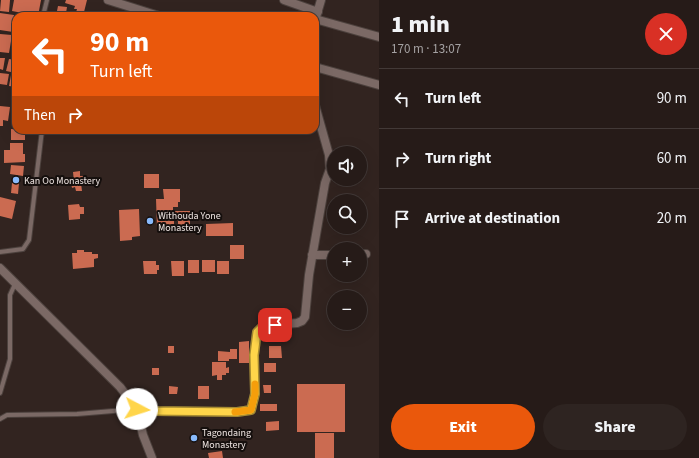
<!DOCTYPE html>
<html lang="en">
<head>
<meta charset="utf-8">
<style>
	:root { --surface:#261b18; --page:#2e2421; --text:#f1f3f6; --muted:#a4a1a2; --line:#423937; --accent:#ea580c }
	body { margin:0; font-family:"Source Sans 3",sans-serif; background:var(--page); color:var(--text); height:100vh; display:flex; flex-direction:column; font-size:15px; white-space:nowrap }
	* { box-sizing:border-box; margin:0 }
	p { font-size:13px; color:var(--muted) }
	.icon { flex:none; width:22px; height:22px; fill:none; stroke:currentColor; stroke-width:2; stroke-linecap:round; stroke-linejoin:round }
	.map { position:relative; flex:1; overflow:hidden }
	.panel { display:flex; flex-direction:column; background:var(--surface); width:320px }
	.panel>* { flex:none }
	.banner { position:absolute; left:12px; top:12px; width:307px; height:122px; border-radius:12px; box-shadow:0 4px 16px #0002,0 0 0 1px var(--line); background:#ea580c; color:#fff; overflow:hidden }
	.fabs { position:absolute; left:327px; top:146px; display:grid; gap:8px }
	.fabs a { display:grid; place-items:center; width:40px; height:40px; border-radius:50%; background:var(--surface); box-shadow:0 4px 16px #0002,0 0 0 1px var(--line); font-size:20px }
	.pin { position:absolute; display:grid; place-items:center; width:34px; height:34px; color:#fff; margin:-17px; border-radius:8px; box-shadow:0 2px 6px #0006 }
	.me { position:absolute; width:44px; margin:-22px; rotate:95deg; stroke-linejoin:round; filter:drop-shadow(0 0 3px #0008) }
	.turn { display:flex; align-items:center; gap:14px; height:84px; padding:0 12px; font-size:18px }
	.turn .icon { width:52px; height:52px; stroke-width:2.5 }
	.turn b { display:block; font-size:28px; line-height:34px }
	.then { display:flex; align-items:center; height:38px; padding:0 12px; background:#0003; gap:8px; font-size:15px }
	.round { display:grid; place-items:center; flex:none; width:42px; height:42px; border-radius:21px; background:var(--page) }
	.head { display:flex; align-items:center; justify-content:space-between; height:68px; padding:0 12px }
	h1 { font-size:24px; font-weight:800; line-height:30px }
	.action { display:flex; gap:8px; margin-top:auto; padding:8px 12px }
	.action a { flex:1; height:46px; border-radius:24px; background:var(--accent); color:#fff; font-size:16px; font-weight:800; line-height:46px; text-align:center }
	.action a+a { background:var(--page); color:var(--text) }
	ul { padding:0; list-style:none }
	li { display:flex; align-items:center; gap:12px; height:60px; padding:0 12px; border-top:1px solid var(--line) }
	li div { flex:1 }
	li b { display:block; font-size:15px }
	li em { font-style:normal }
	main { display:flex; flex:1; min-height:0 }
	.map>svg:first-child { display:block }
</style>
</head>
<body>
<main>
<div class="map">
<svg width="379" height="458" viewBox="0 0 379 458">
	<rect width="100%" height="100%" fill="#322420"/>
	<path fill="#cb6b51" d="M1,0H10L9,12L0,11Z
		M14,0H41L38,16L12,11Z
		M66,0H87L83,16H75L77,9H74L75,6L65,3Z
		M58,6L67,7L66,13H68L67,16H54L55,11H57Z
		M0,13L14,15L13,32L0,30Z
		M0,34L12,35L9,53L0,52Z
		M0,58H5L3,70L0,69Z
		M9,59L16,60V73L6,71Z
		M0,73L9,74L7,85L0,84Z
		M11,75L16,76V87L9,86Z
		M0,106L10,107L8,121L3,120V126H0Z
		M12,108H16V127H12Z
		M11,129L25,130V140H11Z
		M10,143H23V154H25V162L4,163V150H10Z
		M11,165L24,166L23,176L10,174Z
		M80,171V176H84L85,183H81L82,191H76L75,187L72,188L71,183L74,182L73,172Z
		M144,174H159V188H144Z
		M12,183H19L18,194L11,193Z
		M163,189H180V202H178V207H173V211H190V225H178V221H174V228H157L156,199H164Z
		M0,197L16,201L12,219L0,216Z
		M79,204L80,207H84V214H80V219L69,220L68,205Z
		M139,209L140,236L132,237V240L120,241L119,210Z
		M233,223V236H206V224Z
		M230,245H244V259H230Z
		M77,250H84V252H92V254H98V258L94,259V267L73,269L72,253H77Z
		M188,260H199V273H188Z
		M202,260H215V272H202Z
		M143,261H156V265H159V270H157V274H144Z
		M171,261H184V276H172Z
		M217,261H229V274H217Z
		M249,341V363H239V342Z
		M168,346H174V353H168Z
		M269,346H281L282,358H269Z
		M230,349H237V359H229V361H218V351L230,352Z
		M212,362H226V368L229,367V373H226V375H222V380H217V375L212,376Z
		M264,363H276V372H264Z
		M152,368H159V375H152Z
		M297,384H345V432H297Z
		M263,385H271V393H264Z
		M169,386L178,387L177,394H169Z
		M198,386H209V399H198Z
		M260,404H277V411H260Z
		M279,421V430L266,431V422Z
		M315,433H334V458H315Z
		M222,451L223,458H209L208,453Z"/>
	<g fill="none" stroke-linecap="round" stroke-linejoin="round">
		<g stroke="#4c413d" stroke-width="6">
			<path id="lane" d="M43,16L47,0
				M0,252L23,249L29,240L42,130
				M0,393L10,359V295L15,284
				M0,419L7,415L77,414L137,409"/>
		</g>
		<g stroke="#4c413d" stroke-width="10">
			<path id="street" d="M108,0L159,16
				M284,0L318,12
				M316,17L321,0
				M315,19L379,37
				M315,67L379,85
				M360,254H366
				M312,255H334
				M0,268L120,387L137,409L143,435L152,458
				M137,409L153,411L237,412L251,410L255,393L254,355L257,332L263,326L297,323L302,321L305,317L309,275L325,183L330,169L329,155L315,105"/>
		</g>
		<use href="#lane" stroke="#7b6965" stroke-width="4"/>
		<use href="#street" stroke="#7b6965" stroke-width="8"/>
	</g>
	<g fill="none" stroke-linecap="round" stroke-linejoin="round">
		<g stroke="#a68a30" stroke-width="10">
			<path id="route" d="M137,409L153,411L237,412L251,410L255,394L254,355L257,332L263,326L275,325"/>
		</g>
		<use href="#route" stroke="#ffd54a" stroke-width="7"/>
		<path stroke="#f59e0b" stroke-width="7" d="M235,412L251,410L255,394V384"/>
	</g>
	<g fill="#89bafc" stroke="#150f0d" stroke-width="1.5">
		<circle cx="16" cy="180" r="4"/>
		<circle cx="150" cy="221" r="4"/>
		<circle cx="194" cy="438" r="4"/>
	</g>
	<g text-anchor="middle" stroke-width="4" stroke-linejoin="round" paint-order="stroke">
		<g font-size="10" fill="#efe5e2" stroke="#150f0d" text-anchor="start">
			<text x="24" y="184">Kan Oo Monastery</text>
			<text x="158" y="219">Withouda Yone<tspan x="158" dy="12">Monastery</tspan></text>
			<text x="202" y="436">Tagondaing<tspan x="202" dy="12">Monastery</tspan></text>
		</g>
	</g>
</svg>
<div class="fabs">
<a><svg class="icon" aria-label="sound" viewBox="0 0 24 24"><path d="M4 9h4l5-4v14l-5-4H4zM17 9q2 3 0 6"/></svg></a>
<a><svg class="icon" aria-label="search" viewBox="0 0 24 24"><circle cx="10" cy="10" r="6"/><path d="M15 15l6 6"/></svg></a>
<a>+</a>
<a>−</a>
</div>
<div class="pin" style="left:275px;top:325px;background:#d93025"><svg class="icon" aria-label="arrive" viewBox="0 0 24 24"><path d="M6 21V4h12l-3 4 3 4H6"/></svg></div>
<svg class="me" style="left:137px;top:409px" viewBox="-20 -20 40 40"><circle r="19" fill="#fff"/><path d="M0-13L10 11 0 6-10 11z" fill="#ffd54a"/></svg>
<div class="banner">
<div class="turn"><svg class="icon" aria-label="left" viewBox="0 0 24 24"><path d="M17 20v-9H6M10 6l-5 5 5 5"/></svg><div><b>90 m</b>Turn left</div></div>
<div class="then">Then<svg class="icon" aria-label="right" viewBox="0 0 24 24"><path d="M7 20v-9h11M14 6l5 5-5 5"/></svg></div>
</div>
</div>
<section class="panel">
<div class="head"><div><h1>1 min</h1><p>170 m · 13:07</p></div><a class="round" style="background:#d93025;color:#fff"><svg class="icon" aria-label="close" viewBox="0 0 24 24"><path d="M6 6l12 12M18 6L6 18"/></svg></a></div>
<ul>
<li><svg class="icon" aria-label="left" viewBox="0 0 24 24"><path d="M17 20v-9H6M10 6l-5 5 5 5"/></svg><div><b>Turn left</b></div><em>90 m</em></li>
<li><svg class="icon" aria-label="right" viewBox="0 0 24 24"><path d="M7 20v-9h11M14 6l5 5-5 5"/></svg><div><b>Turn right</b></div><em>60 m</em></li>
<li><svg class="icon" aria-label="arrive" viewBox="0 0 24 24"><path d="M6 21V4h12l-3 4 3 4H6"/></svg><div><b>Arrive at destination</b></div><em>20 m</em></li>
</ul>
<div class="action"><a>Exit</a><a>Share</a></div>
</section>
</main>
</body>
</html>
